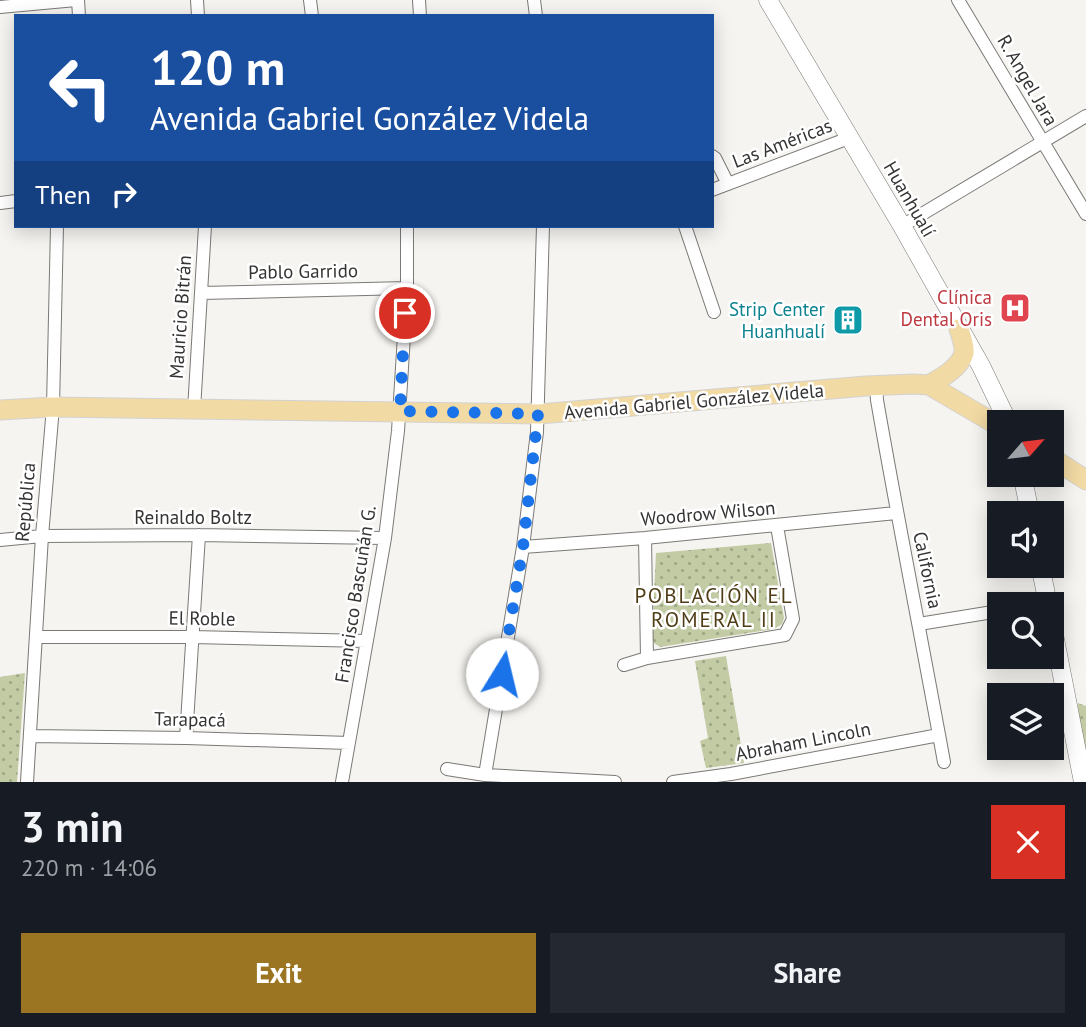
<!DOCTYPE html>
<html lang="en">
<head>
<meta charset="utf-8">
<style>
	:root { --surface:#171b24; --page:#242831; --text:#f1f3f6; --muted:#9ea1a6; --accent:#9b7521 }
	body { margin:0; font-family:"PT Sans",sans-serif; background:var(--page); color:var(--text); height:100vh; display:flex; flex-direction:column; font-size:26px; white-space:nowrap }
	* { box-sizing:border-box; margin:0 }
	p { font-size:23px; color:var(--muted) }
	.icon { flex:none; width:38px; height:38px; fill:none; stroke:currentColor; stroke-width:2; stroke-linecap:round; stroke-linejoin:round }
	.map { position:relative; height:782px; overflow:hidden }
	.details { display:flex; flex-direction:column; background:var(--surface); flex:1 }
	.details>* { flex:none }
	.hud { position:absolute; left:14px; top:14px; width:700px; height:214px; border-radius:0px; box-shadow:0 4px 18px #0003; background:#1a4fa0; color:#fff; overflow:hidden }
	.needle { width:46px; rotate:62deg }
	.buttons { position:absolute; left:987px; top:410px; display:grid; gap:14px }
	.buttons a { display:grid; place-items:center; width:77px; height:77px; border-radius:0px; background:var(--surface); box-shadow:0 4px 18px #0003; font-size:35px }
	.pin { position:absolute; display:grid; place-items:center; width:60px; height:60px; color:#fff; margin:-30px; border:4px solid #fff; border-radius:50%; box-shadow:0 2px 7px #0007 }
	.me { position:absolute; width:77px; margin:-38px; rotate:9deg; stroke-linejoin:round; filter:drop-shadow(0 0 5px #0008) }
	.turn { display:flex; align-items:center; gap:24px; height:147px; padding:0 21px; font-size:32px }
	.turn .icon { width:91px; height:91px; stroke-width:2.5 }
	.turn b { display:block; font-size:49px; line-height:60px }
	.then { display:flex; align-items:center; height:66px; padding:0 21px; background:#0003; gap:14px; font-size:26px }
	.round { display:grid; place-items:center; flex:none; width:74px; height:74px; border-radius:0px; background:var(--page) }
	.overview { display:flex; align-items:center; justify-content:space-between; height:119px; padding:0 21px }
	h1 { font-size:42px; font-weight:800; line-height:52px }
	.button { display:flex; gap:14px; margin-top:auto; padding:14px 21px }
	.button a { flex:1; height:80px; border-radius:0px; background:var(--accent); color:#fff; font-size:28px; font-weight:800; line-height:80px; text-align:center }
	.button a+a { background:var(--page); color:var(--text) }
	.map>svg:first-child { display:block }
</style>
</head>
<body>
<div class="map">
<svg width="1086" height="782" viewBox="0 0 1086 782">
	<defs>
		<pattern id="park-dots" width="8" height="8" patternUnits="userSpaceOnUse" patternTransform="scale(1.75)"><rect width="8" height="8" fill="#c2cba4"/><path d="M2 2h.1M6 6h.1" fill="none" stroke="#9ea686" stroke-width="1.8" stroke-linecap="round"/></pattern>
	</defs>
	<rect width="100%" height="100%" fill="#f6f4f0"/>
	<path fill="url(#park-dots)" d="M771,543L784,618L782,624L774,629L660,647L654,643L652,636L656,553Z
		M726,656L744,763L706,768L700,741L708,738L695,661Z
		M25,673L17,782H0V677Z
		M1078,703L1086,706V756L1079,725Z"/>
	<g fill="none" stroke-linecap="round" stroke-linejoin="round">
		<g stroke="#7b7976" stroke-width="14">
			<path id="minor" d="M78,0L79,16
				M197,0L198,16
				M310,0L312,16
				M419,0L420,16
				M534,0L536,16
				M958,0L1086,214
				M0,7L76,0
				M712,156L715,158L728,184
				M712,190L849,138
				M0,203L16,201
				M685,226L714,312
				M902,226L1086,116
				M201,293L407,288
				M876,385L877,400C898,521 922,641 944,762
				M194,410L205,226
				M645,538L647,658
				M0,540L42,536L199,535L385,538
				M523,547L645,538L896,513
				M919,624L999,611
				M36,637H193L367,641
				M624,665L647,658L785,635L793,619L777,526
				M30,736L186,738L349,743
				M186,738L199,535
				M447,769L485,775L615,782
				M485,775L523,547L537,432L543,226
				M27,782L42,536L53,407L57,226
				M342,782L385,538L398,431L407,288V226
				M673,782L731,774L939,735"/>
		</g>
		<g stroke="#7b7976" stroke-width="19">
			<path id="secondary" d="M768,0L902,226L981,366L1008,422
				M1022,474L1030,513
				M1040,565L1048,604
				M1052,624L1083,782"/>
		</g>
		<g stroke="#d3d2d2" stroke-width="21">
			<path id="primary" d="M929,385C941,378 960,368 964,353C965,346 961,336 959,329
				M0,410L53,407L539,414L866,386L914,384L929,385L999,426
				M1052,458L1086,480"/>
		</g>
		<use href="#minor" stroke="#fff" stroke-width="12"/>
		<use href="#secondary" stroke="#fff" stroke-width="18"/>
		<use href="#primary" stroke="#f2daa4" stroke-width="19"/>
	</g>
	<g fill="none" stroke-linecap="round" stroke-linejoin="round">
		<path stroke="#1a73e8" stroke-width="12" stroke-dasharray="0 21.6" d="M405,313L400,411L538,414L523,547L502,674"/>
	</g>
	<defs>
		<g id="hospital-square" transform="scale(1.575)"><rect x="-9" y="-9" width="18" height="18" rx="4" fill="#e0444e" stroke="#fff"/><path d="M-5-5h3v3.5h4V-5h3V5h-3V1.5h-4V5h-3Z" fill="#fff"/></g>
		<g id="building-square" transform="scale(1.575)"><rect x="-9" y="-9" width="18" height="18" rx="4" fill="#0f9aa8" stroke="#fff"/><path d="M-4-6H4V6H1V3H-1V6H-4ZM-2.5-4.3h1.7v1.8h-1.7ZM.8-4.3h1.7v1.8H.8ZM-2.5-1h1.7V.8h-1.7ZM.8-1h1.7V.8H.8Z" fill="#fff"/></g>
	</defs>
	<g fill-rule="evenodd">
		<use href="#hospital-square" x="1015" y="308"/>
		<use href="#building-square" x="848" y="320"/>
	</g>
	<g text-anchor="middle" stroke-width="5" stroke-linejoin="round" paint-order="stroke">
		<g font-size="19" fill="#353433" stroke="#fff">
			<text transform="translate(1028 80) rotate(60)" y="7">R. Angel Jara</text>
			<text transform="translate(782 143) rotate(-21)" y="7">Las Américas</text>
			<text transform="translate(910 199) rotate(60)" y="7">Huanhualí</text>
			<text transform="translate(303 271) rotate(-1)" y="7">Pablo Garrido</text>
			<text transform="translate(180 317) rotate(-86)" y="7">Mauricio Bitrán</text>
			<text transform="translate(694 401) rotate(-5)" y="7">Avenida Gabriel González Videla</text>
			<text transform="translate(25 502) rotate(-85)" y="7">República</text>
			<text transform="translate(708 513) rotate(-5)" y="7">Woodrow Wilson</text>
			<text x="193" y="524">Reinaldo Boltz</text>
			<text transform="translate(928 570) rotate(78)" y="7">California</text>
			<text transform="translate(355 594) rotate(-81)" y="7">Francisco Bascuñán G.</text>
			<text transform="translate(202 618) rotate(1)" y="7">El Roble</text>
			<text transform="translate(190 719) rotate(1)" y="7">Tarapacá</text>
			<text transform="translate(803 741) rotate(-11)" y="7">Abraham Lincoln</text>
		</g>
		<g font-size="19" fill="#be3a42" stroke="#fff" text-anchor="end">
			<text x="992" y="304">Clínica<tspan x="992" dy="22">Dental Oris</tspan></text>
		</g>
		<g font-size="19" fill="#0d838f" stroke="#fff" text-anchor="end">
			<text x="825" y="316">Strip Center<tspan x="825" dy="22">Huanhualí</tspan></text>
		</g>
		<g font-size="21" letter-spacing="2" fill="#503d17" stroke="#fff">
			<text x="714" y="603">POBLACIÓN EL<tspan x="714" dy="24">ROMERAL II</tspan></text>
		</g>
	</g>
</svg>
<div class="buttons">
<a><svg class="needle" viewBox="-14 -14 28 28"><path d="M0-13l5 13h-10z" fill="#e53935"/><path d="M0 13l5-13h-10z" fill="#9ea1a6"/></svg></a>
<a><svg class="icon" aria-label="sound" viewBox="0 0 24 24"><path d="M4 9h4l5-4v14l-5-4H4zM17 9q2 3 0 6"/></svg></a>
<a><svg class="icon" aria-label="search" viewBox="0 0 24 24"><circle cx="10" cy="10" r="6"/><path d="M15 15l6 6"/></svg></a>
<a><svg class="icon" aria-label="layers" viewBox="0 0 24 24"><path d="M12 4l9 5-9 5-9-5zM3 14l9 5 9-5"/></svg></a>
</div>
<div class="pin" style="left:405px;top:313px;background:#d93025"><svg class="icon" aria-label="arrive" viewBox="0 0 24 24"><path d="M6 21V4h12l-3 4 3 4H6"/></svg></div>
<svg class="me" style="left:502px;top:674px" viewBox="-20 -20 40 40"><circle r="19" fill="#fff"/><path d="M0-13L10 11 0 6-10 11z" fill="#1a73e8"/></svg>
<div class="hud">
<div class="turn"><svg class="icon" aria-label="left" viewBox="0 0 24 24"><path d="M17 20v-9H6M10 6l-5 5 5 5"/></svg><div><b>120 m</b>Avenida Gabriel González Videla</div></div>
<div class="then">Then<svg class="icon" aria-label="right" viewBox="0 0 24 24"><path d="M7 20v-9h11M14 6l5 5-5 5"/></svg></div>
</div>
</div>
<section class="details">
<div class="overview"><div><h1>3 min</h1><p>220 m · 14:06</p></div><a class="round" style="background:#d93025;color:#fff"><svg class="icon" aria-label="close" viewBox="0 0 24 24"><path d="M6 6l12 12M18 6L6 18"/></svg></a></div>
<div class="button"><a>Exit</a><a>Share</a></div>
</section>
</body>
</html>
